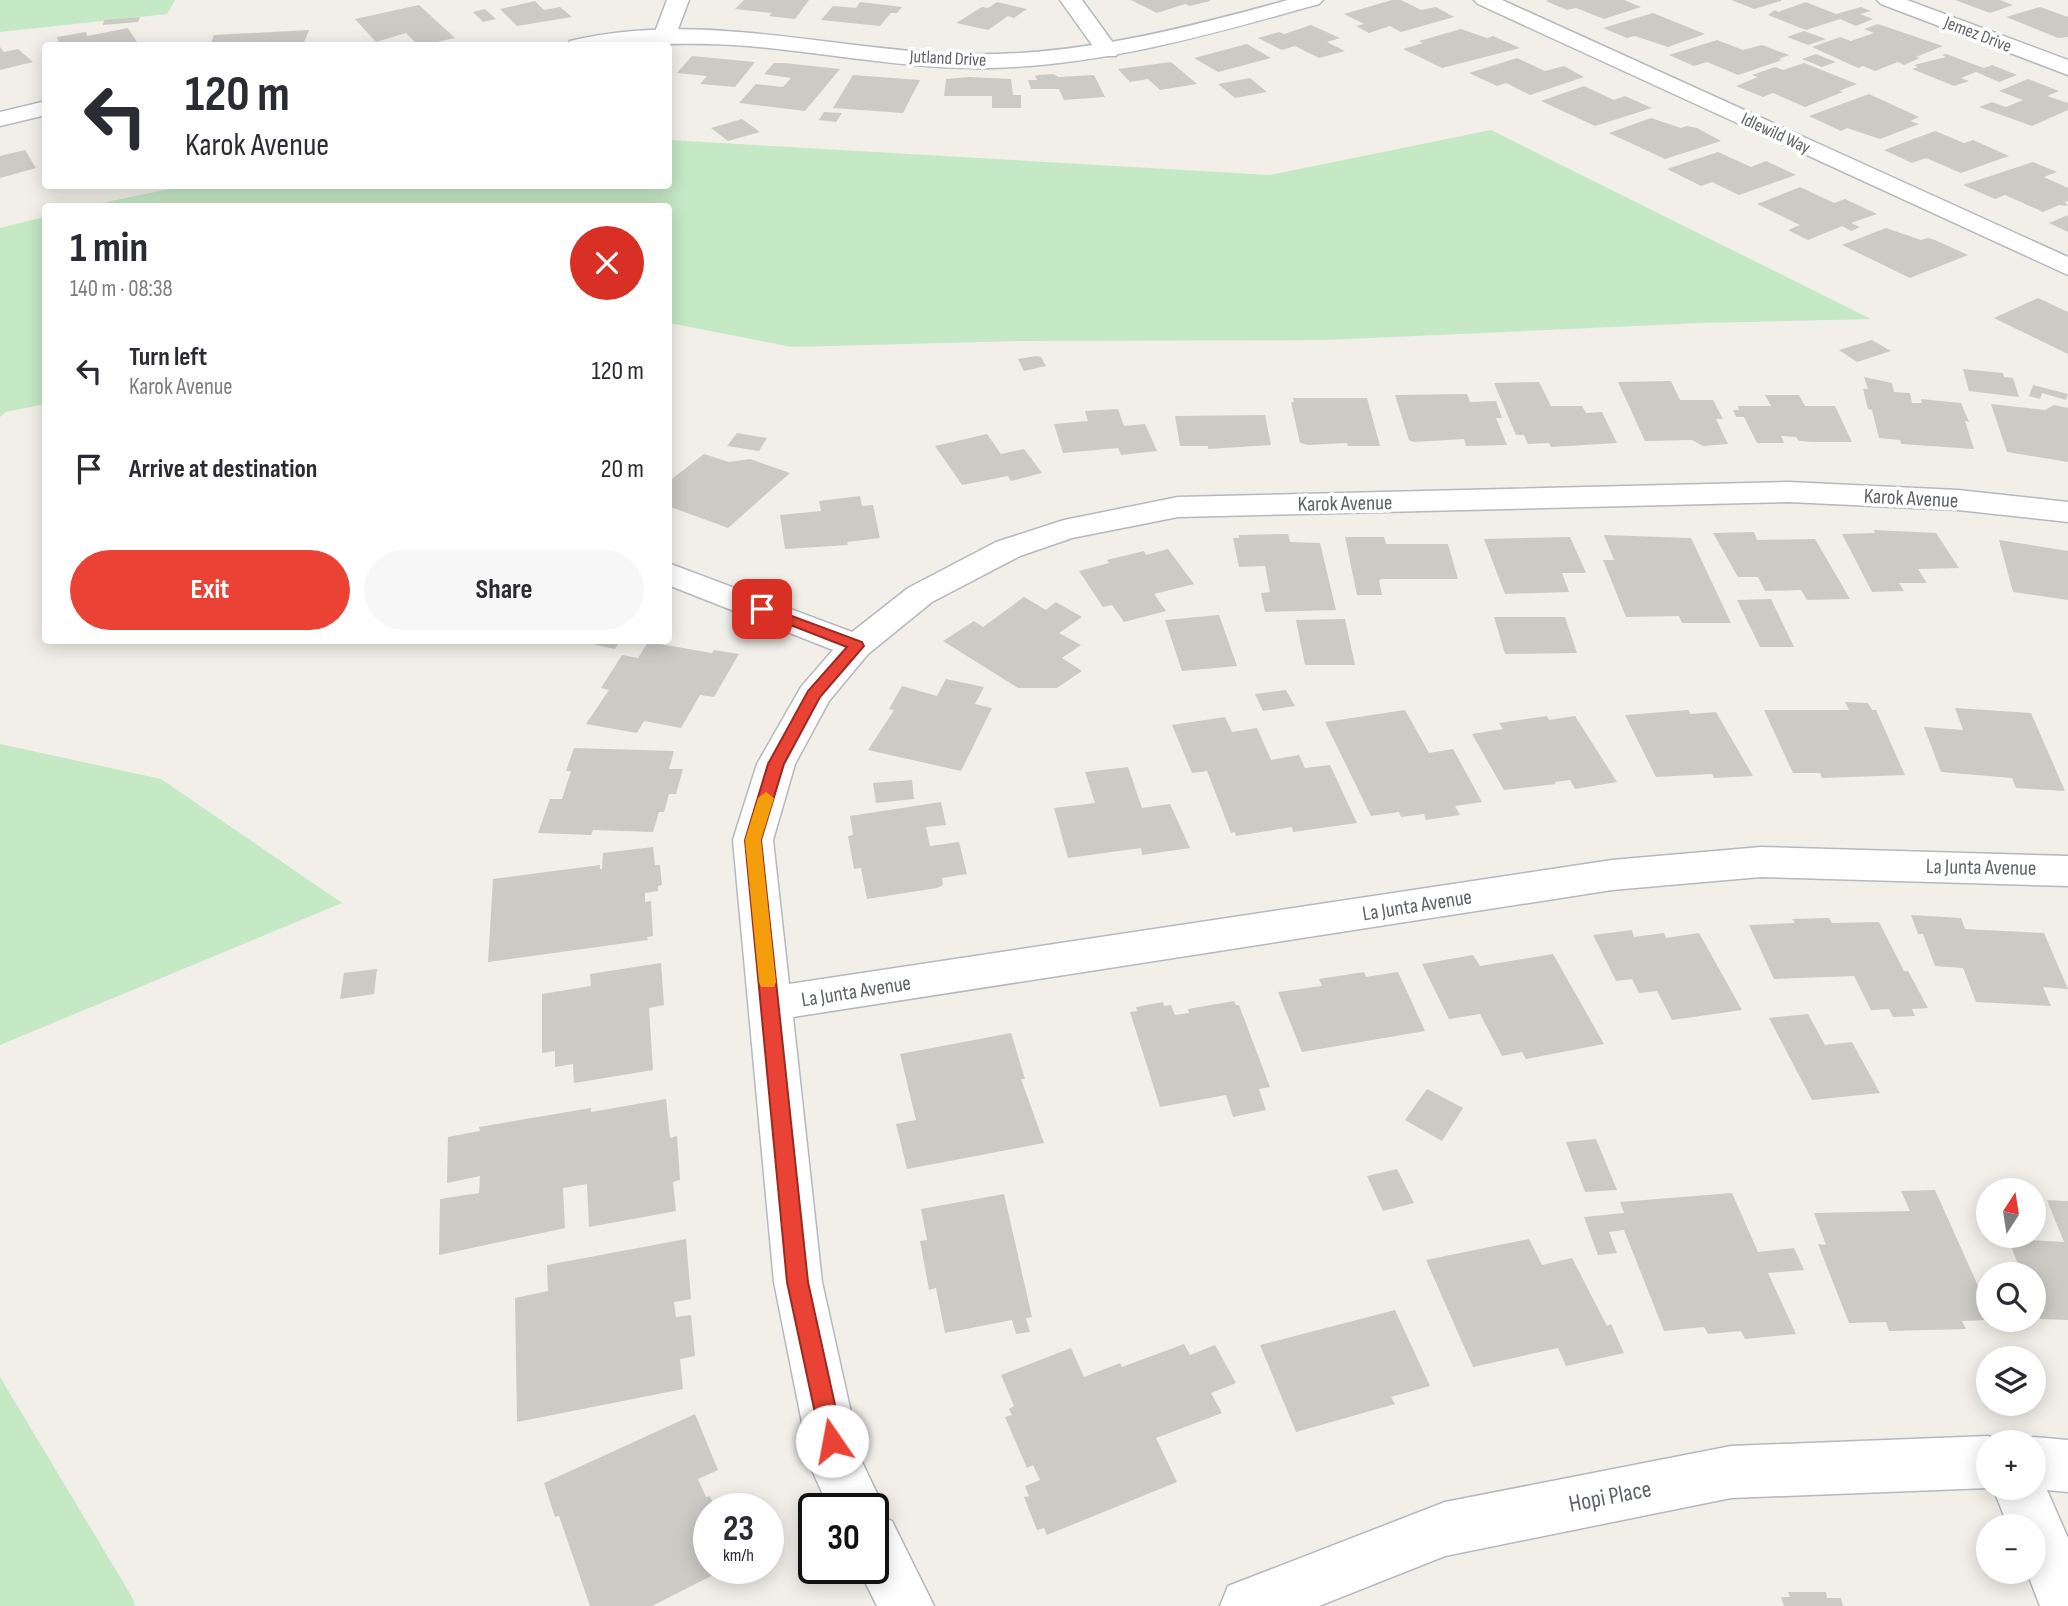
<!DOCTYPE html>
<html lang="en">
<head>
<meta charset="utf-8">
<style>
	:root { --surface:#fff; --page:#f7f7f7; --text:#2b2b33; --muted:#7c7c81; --accent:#ea4335 }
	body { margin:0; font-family:"Sofia Sans Condensed",sans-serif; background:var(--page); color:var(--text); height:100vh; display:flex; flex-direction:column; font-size:26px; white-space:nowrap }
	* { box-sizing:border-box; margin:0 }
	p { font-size:23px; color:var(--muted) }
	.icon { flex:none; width:38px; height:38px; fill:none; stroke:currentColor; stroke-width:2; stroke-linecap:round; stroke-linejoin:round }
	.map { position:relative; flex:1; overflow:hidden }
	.drawer { position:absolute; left:42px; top:203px; width:630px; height:441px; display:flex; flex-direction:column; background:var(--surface); border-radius:7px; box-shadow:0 4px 18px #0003 }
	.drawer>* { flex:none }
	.hud { position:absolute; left:42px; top:42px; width:630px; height:147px; border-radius:7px; box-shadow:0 4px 18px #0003; background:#fff; color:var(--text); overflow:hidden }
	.needle { width:46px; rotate:12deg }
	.tools { position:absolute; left:1976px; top:1178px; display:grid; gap:14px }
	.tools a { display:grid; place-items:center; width:70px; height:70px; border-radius:50%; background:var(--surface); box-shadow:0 4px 18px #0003; font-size:35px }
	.speed { position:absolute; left:693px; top:1493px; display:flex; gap:14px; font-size:35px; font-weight:700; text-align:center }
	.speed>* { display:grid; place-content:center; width:91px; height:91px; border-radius:50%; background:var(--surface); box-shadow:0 4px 18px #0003; line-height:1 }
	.speed small { font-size:18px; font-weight:400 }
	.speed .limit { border:4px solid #111; border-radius:10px; background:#fff; color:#111 }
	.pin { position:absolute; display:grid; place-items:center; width:60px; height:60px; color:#fff; margin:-30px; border-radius:14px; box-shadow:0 4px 10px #0006 }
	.me { position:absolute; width:77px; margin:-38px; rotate:348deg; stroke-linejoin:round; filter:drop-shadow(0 0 5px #0008) }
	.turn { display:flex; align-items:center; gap:24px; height:147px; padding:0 28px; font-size:32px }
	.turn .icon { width:91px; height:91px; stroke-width:2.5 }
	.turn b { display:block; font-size:49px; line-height:60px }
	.round { display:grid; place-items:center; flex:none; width:74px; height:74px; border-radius:37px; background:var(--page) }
	.summary { display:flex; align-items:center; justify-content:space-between; height:119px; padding:0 28px }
	h1 { font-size:42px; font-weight:700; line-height:52px }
	.button { display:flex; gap:14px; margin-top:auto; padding:14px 28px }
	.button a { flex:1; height:80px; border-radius:42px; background:var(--accent); color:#fff; font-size:28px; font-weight:700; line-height:80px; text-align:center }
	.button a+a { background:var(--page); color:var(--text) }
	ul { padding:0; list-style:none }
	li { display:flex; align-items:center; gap:21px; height:98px; padding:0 28px }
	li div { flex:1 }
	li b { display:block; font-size:26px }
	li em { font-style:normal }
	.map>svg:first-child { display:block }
</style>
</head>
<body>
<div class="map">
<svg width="2068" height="1606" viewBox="0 0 2068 1606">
	<rect width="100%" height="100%" fill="#f1efe8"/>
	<path fill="#c5e8c5" d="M0,0H175L167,14L0,32Z
		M1491,130L1871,319L1701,323L1326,340L1018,341L792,347L669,323L668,206H87L184,186H668L669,140L1270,175Z
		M45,217V404L6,412L0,417V228Z
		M0,744L161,779L342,903L0,1045Z
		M0,1377L132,1597L135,1606H0Z"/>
	<path fill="#cccac5" d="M744,0H809L795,19L769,16L772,13L735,9Z
		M1131,0H1210V1L1190,6L1185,4L1157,13Z
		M1392,0H1401L1421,10L1436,7L1454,17L1401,32L1390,26L1369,33L1356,26L1364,24L1344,14Z
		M1549,0H1624L1641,7L1604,19L1576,8L1567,10L1546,1Z
		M1731,0H1781V1L1754,9Z
		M1955,0H2000L2013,5L1990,13Z
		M535,1L544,10L560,7L572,17L517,26L500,9Z
		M860,2L902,7L897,13H891L880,26L821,20L833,6L856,8Z
		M997,2L1027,9L1014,18L1008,16L988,30L956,23L982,7L988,8Z
		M1806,2L1836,14L1861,7L1871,11L1860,14L1873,19L1856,26L1840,19L1806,30L1768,15L1775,10L1778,12Z
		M419,5L455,38L419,46L406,33L376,42L355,19Z
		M2040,7L2068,17V37L2058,38L2006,17Z
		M485,9L496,19L483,22L473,12Z
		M1653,13L1705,34L1668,47L1635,36L1627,38L1603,28Z
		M140,17L138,22L103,25L104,20Z
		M1878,24L1943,46L1916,57L1920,58L1904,65L1898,62L1875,71L1863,66L1858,68L1812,47L1840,37L1851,41L1874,33L1864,29Z
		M1311,25L1340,38L1327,42L1345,51L1319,58L1295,46L1282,50L1258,38L1279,32L1284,34Z
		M128,28L137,42L119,46H60L57,37L86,32L87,36Z
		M1461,29L1487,38L1493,36L1520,48L1442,68L1403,49L1423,43L1419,41Z
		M309,30L303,45L210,46L214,35Z
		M1804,31L1826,39L1808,45L1787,37Z
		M1717,40L1743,50L1762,45L1789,55L1779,59L1782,60L1738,75L1707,62L1694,66L1669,55Z
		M1247,44L1271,58L1218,72L1194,58Z
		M0,47L4,52L18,49L33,62L0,70Z
		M1816,54L1836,62L1822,67L1802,59Z
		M1946,54L1984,68L1992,65L2017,75L1999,82L1976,72L1961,78L1969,81L1954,86L1912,69L1918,67L1914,65L1946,57L1942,55Z
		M692,56L755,62L735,87L700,84L707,76L677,73Z
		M1517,58L1545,71L1564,66L1584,77L1530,95L1506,83L1497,86L1469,73Z
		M1171,62L1197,84L1160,90L1148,79L1130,82L1118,69Z
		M774,63H784L840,69L805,111L739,103L756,84L783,87L791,78L764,74Z
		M1804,63L1857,84L1839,91L1843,92L1805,107L1773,93L1763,97L1736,86L1758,77L1752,75L1775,67L1783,70Z
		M1053,74L1059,77L1094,75L1105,97L1064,100L1059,89H1031L1028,80H1037L1035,76L1039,75Z
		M853,75L920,80L903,113L833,108Z
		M969,77L1011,79L1013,95H1021V108H992V96H944L946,79Z
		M1250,78L1267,92L1235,98L1218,84Z
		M2028,79L2059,91L2047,96L2068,103V110L2032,126L1979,107L1992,102L2006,107L2023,100L1999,91Z
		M1584,86L1614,100L1625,96L1652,108L1595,126L1541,101Z
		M1869,94L1919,117L1910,121L1919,124L1880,139L1847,128L1841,131L1809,116Z
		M824,112L842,113L836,122L819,120Z
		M1651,118L1681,128L1687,126L1697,128L1721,141L1665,159L1609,133Z
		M742,119L760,132L728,141L711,128Z
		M1935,131L1964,143L1973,140L2009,156L1961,173L1926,158L1912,163L1884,150Z
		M25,150L36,168L0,178V156Z
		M1718,152L1751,167L1766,161L1796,175L1739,195L1712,182L1701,186L1667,169Z
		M2033,162L2057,172L2044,177L2068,188V201L2065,202L2068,206L2059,205L2043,212L2005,195L1995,199L1963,185Z
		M1800,187L1834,203L1845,199L1877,214L1851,223L1860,227L1851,231L1842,226L1808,240L1788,230L1800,225L1757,204Z
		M2068,215V232L2049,223Z
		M1886,228L1921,240L1928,238L1935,240L1968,255L1910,278L1842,245Z
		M2038,298L2068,312V354L1994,318Z
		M1872,340L1891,351L1857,362L1839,350Z
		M1036,356L1041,357L1046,366L1024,371L1018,359Z
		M1963,369L2003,373L2004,377L2013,378L2019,397L1969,391Z
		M1864,377L1892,383L1894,392L1910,393L1912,403H1922L1921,399L1961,403L1969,422L1965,421L1974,449L1901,444L1900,440L1879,438L1872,410L1868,409L1863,389H1868Z
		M1671,381L1680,400H1713L1723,419H1716L1728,444L1703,446L1692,440L1645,441L1618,382Z
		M1539,382L1551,406H1582L1586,413L1602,412L1617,443L1551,447L1549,443L1528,444L1524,435H1516L1494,383Z
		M2033,385L2068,394L2066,400L2042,393L2040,399L2029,396Z
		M1467,394L1470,402L1496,401L1502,418H1496L1507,445L1466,446L1464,439L1414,442L1409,440L1395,395Z
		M1765,395H1799L1805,406H1835L1852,442H1813L1799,441L1796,437L1781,436L1784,443H1757L1744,417H1736L1733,410H1739L1738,406H1771Z
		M1293,398H1367L1380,446H1348L1347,443L1308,445L1300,443L1291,402H1294Z
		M1991,404L2045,410L2054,405L2068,408V462L2007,452Z
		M1118,409L1124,426L1145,424L1157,451L1121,455L1118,448L1063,453L1054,424L1088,421L1085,411Z
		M1265,415L1271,445L1208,449V446H1180L1175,416Z
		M737,433L767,438L759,451L727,446Z
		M987,434L1001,454L1024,449L1042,473L1011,481L1008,476L962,485L935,446Z
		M704,454L729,462L750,459L790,473L728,528L668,506V482Z
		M860,496L862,506L873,505L880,538L847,542L848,545L785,549L780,515L821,511L819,501Z
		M1874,530L1936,533L1959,568L1918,569L1927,583H1899L1904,591L1872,592L1842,534L1875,533Z
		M1754,532L1757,540L1815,539L1850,599L1807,600L1801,590L1765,591L1758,577H1738L1713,533Z
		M1288,534L1290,542L1320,543L1336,610L1265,612L1261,593L1270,592L1265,566L1239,567L1233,538H1239V535Z
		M1604,535L1691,538L1731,623H1682L1679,616L1626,617L1603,560H1614Z
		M1345,537H1384L1386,544H1448L1458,579H1381L1379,581L1382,595H1357Z
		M1570,537L1586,573H1562L1569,592L1505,594L1484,539Z
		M1999,540L2068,551V600L2013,592Z
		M1168,549L1194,584L1154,594L1166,611L1124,622L1112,605L1103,607L1079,571L1109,563L1107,560L1144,551L1146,555Z
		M1024,597L1046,610L1056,602L1082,617L1059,633L1081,645L1062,658L1082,671L1057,688H1018L943,641L974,621L983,627Z
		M1771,599L1794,647H1760L1737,600Z
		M1219,615L1237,666L1182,671L1165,620Z
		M1494,617H1565L1577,653L1505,654Z
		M1345,619L1355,665H1305L1296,620Z
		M573,640H620L615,649Z
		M648,642L712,653L714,650L739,654L714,697L700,695L681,728L644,721L637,733L586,724L609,690L601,688L622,655L638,658Z
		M946,679L984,687L975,704L992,708L961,771L868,750L894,710L889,709L902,686L937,696Z
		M1286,690L1295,706L1263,711L1255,694Z
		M1845,702L1868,703L1872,710H1876L1905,775L1822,778L1820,773H1793L1764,710H1849Z
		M1955,708L2031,713L2065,791L2016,788L2012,778L1941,772L1924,727L1963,730Z
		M1405,710L1429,753L1453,749L1482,802L1455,806L1460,815L1426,820L1424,814L1401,817L1399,812L1371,816L1325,722Z
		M1688,710L1691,714L1716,712L1753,776L1714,778L1712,774L1656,777L1625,715Z
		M1547,716L1549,720L1575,716L1617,782L1575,789L1570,780L1555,782L1556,784L1504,790L1472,734L1503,729L1499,723Z
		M1225,717L1232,732L1257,728L1271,760L1299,755L1305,768L1330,765L1357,823L1293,832L1292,827L1236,836L1235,832L1231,833L1207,771L1192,773L1172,725Z
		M574,748L674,751L669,769H683L676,794H669L664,812H659L653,832L593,830L591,835L538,833L550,799H562L571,771H566Z
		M1128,767L1142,808L1170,804L1190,848L1142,855L1141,848L1068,858L1054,808L1095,803L1085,772Z
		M912,780L914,799L876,803L873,783Z
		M941,802L946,825L926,827L930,846L959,842L967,874L942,878L943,885L937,888L867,899L861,868L854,869L848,836L853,835L850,816Z
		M653,847L655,865H660L662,885L658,886V891L645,893V902L651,901L653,936L647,937L648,940L488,962L493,879L600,865V869H602L603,853Z
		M1911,915L1961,918L1965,929L2044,933L2068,989L2043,987L2051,1006L1976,1002L1963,968L1935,966L1923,934H1918Z
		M1829,918L1832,923L1879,922L1904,971H1908L1928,1008L1912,1009L1915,1016L1893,1017L1889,1009L1871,1010L1854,976L1774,979L1749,925L1795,923L1792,919Z
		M1632,930L1634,937L1664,933L1666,938L1699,933L1742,1010L1672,1020L1657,991L1639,993L1632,979L1616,981L1593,935Z
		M1553,954L1604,1044L1526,1059L1522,1052L1502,1056L1480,1014L1449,1019L1422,964L1473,955L1480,966Z
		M661,963L664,1005L649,1008L653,1070L574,1083L573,1064L555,1067V1051L542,1053V994L591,986L590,974Z
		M377,969L374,994L340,999L344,973Z
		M1364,972L1366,977L1398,972L1425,1031L1302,1052L1278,992L1322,986L1319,979Z
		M1234,1001L1236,1005H1239L1270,1087L1259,1089L1266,1110L1233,1117L1226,1095L1160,1107L1130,1012L1137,1011L1136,1007L1163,1002L1164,1006L1171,1005L1175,1015L1189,1013L1188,1009Z
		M1808,1014L1825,1045L1852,1042L1880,1093L1812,1100L1769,1018Z
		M1011,1033L1025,1079H1021L1044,1143L907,1169L896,1124L916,1120L900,1054Z
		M1427,1089L1463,1108L1442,1141L1405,1120Z
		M666,1099L670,1138L677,1136L680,1180L673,1182L676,1211L589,1227L587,1184L563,1188L565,1228L439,1255L440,1199L479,1193L480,1176L447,1183L448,1137L480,1131L479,1127L591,1108V1112Z
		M1596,1139L1617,1190L1585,1192L1566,1142Z
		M1397,1169L1414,1203L1383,1211L1367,1176Z
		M1935,1190L1988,1308V1320L1962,1321L1966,1329L1889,1331L1886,1322L1849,1323L1818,1244L1826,1245L1814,1213L1910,1211L1901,1191Z
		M1732,1193L1758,1252L1794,1248L1804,1270L1768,1273L1796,1334L1745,1339L1741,1331L1708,1334L1704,1327L1664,1331L1624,1230L1609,1232L1617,1253L1598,1255L1584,1217L1624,1213L1620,1202Z
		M1004,1194L1032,1317L1026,1318L1030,1332L1016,1334L1012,1320L945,1333L936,1288L929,1290L920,1241L927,1240L921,1209Z
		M2047,1200L2068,1201V1320L2040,1319L2034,1302V1274H2022L2008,1239L2064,1242Z
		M686,1239L691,1299L674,1302L676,1317L691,1315L695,1356L680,1359L683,1389L517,1422L515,1298L548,1291L547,1265Z
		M1529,1239L1542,1265L1572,1258L1607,1326L1611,1324L1624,1353L1566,1366L1558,1348L1473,1367L1426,1260Z
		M1395,1310L1430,1386L1391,1397L1395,1404L1296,1432L1260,1345Z
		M1184,1344L1190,1355L1215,1345L1236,1383L1211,1393L1222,1413L1156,1438L1177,1482L1047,1535L1044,1528L1037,1530L1024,1497L1029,1496L1025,1486L1040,1480L1033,1465L1027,1468L1005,1417L1012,1415L1009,1409L1014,1406L1001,1375L1071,1348L1084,1377L1120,1363L1122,1367Z
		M695,1414L718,1470L698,1479L706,1497L710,1496L715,1508H709V1568H727L652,1606H590L559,1516L555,1517L544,1483Z
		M1788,1592H1826L1827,1598H1841L1843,1606H1784L1781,1597H1790Z"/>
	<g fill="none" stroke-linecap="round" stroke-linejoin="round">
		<g stroke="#b5b8bc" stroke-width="3">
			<path id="street" d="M667,0H689L675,37L672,42H656L653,37Z
				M1060,0H1082L1119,51L1116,56H1100Z
				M1474,0H1502L2068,257V275L1478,4Z
				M1877,0H1907L2068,60V75L1881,4Z
				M1789,482L1958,490L2068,502V522L1958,510L1789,502L1178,517L1072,538L1020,556L932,602L868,654L829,701L795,764L773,840L789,984L1612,860L1761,847L2068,856V886L1761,877L1612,890L793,1017L822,1282L862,1462L884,1508L881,1516L892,1521L934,1606H877L858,1568H873V1508H829L811,1468L774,1282L733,840L757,764L801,687L833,650L668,585V563L852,632L908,588L996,542L1064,520L1178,497Z
				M1988,1436L2002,1442H1988V1488L1731,1498L1445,1556L1319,1606H1220L1228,1586L1445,1502L1731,1446Z
				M2034,1437L2068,1440V1492L2047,1490L2068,1538V1606H2040L2027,1572H2034V1526H2008L1993,1488H2034V1442H2022Z"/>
		</g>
		<g stroke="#b6babf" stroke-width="3">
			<path id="secondary" d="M1288,0H1323L1319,4C1212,34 1104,65 991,68C910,70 829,53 748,46C688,41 628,46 567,46L570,41C697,10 828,49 955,54C1069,58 1179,30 1288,0Z
				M46,101V115L0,126V112Z"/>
		</g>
		<use href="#street" fill="#fff" fill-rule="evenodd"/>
		<use href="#secondary" fill="#fff" fill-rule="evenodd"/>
	</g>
	<path fill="#ea4335" stroke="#982c22" stroke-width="2" d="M762,605L862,642L864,646L820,697L784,764L761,840L808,1282L843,1441L839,1449L832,1452L824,1449L821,1441L787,1282L745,840L768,764L808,691L847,647L757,612L755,609Z"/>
	<path fill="#f59e0b" d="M766,792L774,798L761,840L776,982L774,987H761L759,982L745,840L758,798Z"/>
	<g text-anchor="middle" stroke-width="7" stroke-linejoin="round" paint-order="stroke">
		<g font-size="18" fill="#5f6368" stroke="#fff">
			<text transform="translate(1978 34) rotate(21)" y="6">Jemez Drive</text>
			<text transform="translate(948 58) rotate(3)" y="6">Jutland Drive</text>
			<text transform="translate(1776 133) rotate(25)" y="6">Idlewild Way</text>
		</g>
		<g font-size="21" fill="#5f6368" stroke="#fff">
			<text transform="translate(1911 498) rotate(3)" y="7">Karok Avenue</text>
			<text transform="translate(1345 503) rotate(-1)" y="7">Karok Avenue</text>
			<text transform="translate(1981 867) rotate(1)" y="7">La Junta Avenue</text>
			<text transform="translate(1417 905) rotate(-9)" y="7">La Junta Avenue</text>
			<text transform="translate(856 991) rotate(-9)" y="7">La Junta Avenue</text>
		</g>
		<g font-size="24" fill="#5f6368" stroke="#fff">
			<text transform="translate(1610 1496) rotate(-11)" y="8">Hopi Place</text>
		</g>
	</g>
</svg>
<div class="tools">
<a><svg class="needle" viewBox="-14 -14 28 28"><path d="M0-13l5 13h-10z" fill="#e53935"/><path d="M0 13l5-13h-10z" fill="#7c7c81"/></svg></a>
<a><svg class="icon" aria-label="search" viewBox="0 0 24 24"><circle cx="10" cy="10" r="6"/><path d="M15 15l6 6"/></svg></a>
<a><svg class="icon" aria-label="layers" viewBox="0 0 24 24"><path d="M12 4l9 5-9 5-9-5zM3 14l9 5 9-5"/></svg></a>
<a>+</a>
<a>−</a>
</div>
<div class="speed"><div>23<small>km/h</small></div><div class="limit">30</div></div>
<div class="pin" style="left:762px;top:609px;background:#d93025"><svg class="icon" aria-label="arrive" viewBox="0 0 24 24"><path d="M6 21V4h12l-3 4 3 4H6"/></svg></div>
<svg class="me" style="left:832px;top:1441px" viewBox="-20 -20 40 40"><circle r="19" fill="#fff"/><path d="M0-13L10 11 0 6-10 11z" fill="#ea4335"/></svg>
<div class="hud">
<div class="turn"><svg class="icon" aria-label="left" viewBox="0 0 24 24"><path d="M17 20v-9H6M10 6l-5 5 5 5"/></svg><div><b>120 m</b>Karok Avenue</div></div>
</div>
<section class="drawer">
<div class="summary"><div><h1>1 min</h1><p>140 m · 08:38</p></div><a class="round" style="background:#d93025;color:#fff"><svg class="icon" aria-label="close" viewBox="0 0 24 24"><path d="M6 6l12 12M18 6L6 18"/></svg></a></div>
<ul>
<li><svg class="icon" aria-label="left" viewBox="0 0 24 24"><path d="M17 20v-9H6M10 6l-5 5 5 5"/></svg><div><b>Turn left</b><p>Karok Avenue</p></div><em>120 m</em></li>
<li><svg class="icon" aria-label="arrive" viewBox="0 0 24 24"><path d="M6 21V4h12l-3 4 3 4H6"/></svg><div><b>Arrive at destination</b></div><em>20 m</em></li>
</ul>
<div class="button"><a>Exit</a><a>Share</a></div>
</section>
</div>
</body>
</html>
